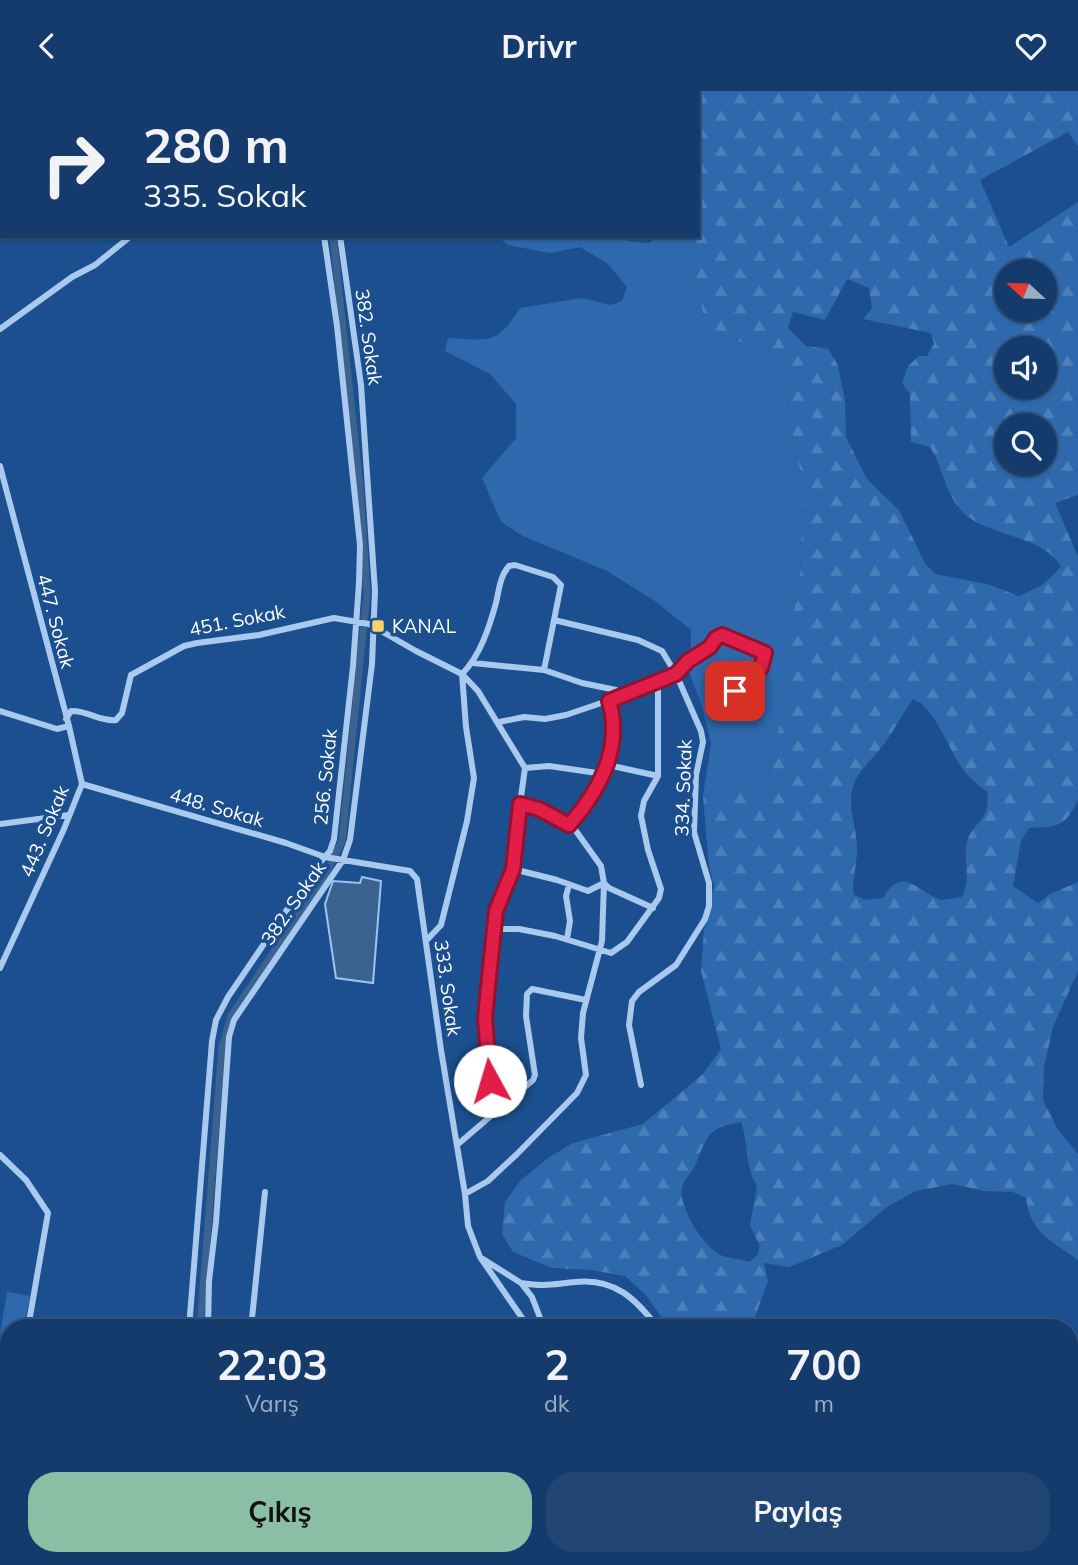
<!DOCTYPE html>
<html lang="tr">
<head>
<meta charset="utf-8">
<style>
	:root { --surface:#143b6b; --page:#214673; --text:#f1f3f6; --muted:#9dadc1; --line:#33557e; --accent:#8abfa5 }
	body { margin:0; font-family:Mulish,sans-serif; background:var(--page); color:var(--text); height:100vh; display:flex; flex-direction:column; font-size:26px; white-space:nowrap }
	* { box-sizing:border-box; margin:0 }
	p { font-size:23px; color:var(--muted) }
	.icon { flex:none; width:38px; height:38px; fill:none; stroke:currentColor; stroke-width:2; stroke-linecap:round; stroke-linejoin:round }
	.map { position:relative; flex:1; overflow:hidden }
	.panel { position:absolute; left:0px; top:1228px; width:1078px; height:247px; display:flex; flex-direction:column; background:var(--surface); border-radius:28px 28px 0 0; box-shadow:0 2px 5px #0004,0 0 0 2px var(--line) }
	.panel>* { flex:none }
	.top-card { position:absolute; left:0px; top:0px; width:700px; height:147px; box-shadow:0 2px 5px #0004,0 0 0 2px var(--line); background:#143b6b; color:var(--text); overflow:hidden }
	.needle { width:46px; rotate:292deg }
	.controls { position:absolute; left:994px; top:168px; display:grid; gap:14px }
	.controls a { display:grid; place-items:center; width:63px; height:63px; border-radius:50%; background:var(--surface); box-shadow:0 2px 5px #0004,0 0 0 2px var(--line); font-size:35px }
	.pin { position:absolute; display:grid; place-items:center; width:60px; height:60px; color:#fff; margin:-30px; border-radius:14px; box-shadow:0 4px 10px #0006 }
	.me { position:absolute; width:77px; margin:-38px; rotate:354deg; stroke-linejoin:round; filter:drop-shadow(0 0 5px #0008) }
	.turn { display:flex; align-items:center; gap:24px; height:147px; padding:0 28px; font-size:32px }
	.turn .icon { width:91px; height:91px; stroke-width:2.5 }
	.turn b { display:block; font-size:49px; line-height:60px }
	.eta { display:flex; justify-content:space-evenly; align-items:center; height:119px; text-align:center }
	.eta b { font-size:42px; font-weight:700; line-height:49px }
	.button { display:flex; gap:14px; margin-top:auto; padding:14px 28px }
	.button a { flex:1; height:80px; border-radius:28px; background:var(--accent); color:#111; font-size:28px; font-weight:700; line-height:80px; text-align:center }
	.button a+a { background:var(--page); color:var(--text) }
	header { display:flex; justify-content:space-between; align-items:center; height:91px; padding:0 28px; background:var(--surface); font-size:32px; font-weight:700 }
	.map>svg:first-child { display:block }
</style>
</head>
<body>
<header><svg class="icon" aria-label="back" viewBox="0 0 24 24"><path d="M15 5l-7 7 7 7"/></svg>Drivr<svg class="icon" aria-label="heart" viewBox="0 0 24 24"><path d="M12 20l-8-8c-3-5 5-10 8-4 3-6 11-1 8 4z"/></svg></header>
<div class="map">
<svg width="1078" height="1474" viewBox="0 0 1078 1474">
	<defs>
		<pattern id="forest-firs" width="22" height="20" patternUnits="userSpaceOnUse" patternTransform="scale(1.75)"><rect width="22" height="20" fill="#2e69ad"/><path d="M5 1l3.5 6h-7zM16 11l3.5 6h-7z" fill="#4d80b9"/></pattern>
		<pattern id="park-dots" width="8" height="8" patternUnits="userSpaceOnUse" patternTransform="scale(1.75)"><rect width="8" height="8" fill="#2e69ad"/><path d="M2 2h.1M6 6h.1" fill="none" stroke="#4d80b9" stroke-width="1.8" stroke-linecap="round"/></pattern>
	</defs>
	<rect width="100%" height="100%" fill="#1b4f8f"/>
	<path fill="#2e69ad" d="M497,145H613L628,150L648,152L660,145H683C697,174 699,209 707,240L777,263L786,293L793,351L803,390L800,492L793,523L783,546L789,591L766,695L703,705L711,652L701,612L690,584L691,539L655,510L607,480L523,445L501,431L482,387L516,347V313L490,283L445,260L448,247C490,249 496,255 520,217L582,207L611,214L622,210L627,196L607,172L580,156L550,162L508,154Z
		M7,1201L30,1205L24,1237H9V1245L0,1243Z"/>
	<path fill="url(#forest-firs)" fill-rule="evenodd" d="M588,0H1078V55L1068,41L980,89L1009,156L1078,111V404L1055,412L1078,466V709C1065,736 1058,736 1029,737L1021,750L1013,795L1038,812L1050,803L1078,791V880L1053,936L1044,976L1043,1009L1058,1039L1078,1063V1169C1051,1149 1031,1143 1026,1107L1013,1101L983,1100L953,1093L916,1100L887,1116L842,1154L789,1176L764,1172L768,1190L751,1237H669L646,1204L625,1185L591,1179L552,1177L513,1161L502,1143L505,1111L520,1090L548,1067L573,1052L643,1033L703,983L721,958L701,880L704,839L714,794L709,776L703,705L766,695L789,591L783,546L793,523L800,492L803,390L793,351L786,293L777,263L707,240C699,209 697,174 683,145H698V2ZM1006,180H1045V219H1006ZM847,188L869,197L872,217L863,228L931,242L934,253L927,265H919L908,275L902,292L910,303L911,351L930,356C944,378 945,406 966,424C990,445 1046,446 1061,476L1041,495L1019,505L987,493L935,483L925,472L899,419L867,388L846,346L845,309L838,274L828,258L806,255L788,237L793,221L825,229ZM1006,257H1045V296H1006ZM1006,334H1045V373H1006ZM913,608C933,615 949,657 960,674C967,685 977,693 987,701C992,732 969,731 966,756C964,773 971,789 962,806L941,809C917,800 902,774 883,807L865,809L854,804C851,790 858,771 857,756C857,740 850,723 851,708C852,685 867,674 880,658C893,643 901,624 913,608ZM741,1031C749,1052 744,1074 757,1095L750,1134L760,1156L757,1164L749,1171C741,1168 731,1168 723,1165C705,1159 675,1113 683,1093C687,1085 694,1079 697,1070C708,1043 710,1036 741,1031Z"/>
	<path fill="url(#park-dots)" d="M238,1467H268L265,1474H239Z"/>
	<path fill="#3c6290" stroke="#9cc4f0" stroke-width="2" d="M362,786L381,790L373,892L336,887L325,813L333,790L360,792Z"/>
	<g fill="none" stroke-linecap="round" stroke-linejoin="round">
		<path stroke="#3c6290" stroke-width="7" d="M357,2L359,0
			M200,1237L222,955L231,925L325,784L342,750L367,502L360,395L333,145
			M224,1466L225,1474"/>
		<path stroke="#a9c9ee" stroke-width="6" d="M347,2L348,0
			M368,2L369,0
			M0,238L72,186L95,174L131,145
			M0,375L69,635L82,693
			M554,529L638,549L662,560L676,583L701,640L703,651L696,684L694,741L709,792V815L705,828L676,874L639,901L632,910L629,934L641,994
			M473,572L544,579L582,592L616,599L622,605
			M0,620L57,638L69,635
			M66,628L71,620C87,619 100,631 116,629L122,622L131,584L184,555L197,552L259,544L334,527L369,533L416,560L462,583L478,600L525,677L520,713L539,718L567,733L576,740L601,775L604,792L602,850L583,922L581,947L586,984L577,1002L517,1063L488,1090L465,1103
			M499,631L524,626L545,628L566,624L622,605L676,583L688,570L710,556L716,547L722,544L765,562L761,577L735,600
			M608,674L658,685
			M525,677L549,675L604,683
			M82,693L286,752L325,766L410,780L417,788L441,959L465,1103L468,1135L480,1166L529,1237
			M0,733L69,724
			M569,734C600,699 622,658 609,610
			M513,778L557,789L588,800L604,792L609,797L653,817
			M495,838H519L555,845L611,862L627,851L659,807L661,798L648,759L641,725L644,710L658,685V591
			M567,848L570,830L566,805L569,794
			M426,850L441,834L467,730L474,687L466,636L462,583C480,565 489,537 496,512C499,499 500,485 509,475L515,474L553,486L561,494L544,579
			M0,877L64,738L82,693
			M497,1019L490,990L485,927L496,820L513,778L520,713
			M457,1054L533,989L535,984L526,925L527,903L532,898L586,909
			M0,1064L26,1089L48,1122L28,1237
			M483,1168L521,1192L532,1206L544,1237
			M521,1192C546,1196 553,1193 576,1191C615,1187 636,1208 658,1237
			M189,1237L212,950L216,929L228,906L316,776L330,760L334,748L353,575L359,492L360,454L337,235L324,145
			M208,1237L209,1190L216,1131L229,946L234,929L343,769L350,749L372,573L375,500L361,294L340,145
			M251,1237L265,1101
			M1,1280L9,1282
			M1069,1338L1078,1332
			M1069,1390L1072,1474
			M175,1466V1474
			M213,1466L214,1474
			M234,1466V1474
			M466,1466L472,1474
			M0,1472L13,1474
			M48,1474V1466
			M112,1474V1466
			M267,1474L269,1466
			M445,1474L448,1466
			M885,1474L887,1466
			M988,1474L1000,1466"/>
		<path stroke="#d6e6fa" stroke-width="9" d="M0,1294L9,1300
			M0,1303L9,1309
			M0,1377L9,1336
			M333,1466L350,1474
			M351,1466L368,1474"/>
	</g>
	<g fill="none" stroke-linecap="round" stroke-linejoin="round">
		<g stroke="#92132f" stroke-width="18">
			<path id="route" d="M490,990L485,927L489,886L496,820L513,778L520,713L539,718L569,734C600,699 623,657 609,610L676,583L688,570L710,556L716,547L722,544L765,562L761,577L735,600"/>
		</g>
		<use href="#route" stroke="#e11d48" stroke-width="12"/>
	</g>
	<rect fill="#ffd166" stroke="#1b4f8f" stroke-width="2.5" x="371" y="528" width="14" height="14" rx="3.5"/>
	<g text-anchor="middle" stroke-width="7" stroke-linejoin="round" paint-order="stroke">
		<g font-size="19" fill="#fff" stroke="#1b4f8f">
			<text transform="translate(369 246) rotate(82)" y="7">382. Sokak</text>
			<text transform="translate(237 529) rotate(-11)" y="7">451. Sokak</text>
			<text transform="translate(56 530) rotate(75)" y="7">447. Sokak</text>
			<text transform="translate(325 686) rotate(-84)" y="7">256. Sokak</text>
			<text transform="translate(683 697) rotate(-88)" y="7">334. Sokak</text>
			<text transform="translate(217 716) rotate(16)" y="7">448. Sokak</text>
			<text transform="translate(44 740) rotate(-67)" y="7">443. Sokak</text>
			<text transform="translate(293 812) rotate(-55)" y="7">382. Sokak</text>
			<text transform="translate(448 897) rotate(82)" y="7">333. Sokak</text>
		</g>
		<g font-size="19" fill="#fff" stroke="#1b4f8f" text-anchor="start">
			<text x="392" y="542">KANAL</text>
		</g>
	</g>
</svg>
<div class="controls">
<a><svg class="needle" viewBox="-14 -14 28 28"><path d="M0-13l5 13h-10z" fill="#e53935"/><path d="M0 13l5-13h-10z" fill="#9dadc1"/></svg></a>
<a><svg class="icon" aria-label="sound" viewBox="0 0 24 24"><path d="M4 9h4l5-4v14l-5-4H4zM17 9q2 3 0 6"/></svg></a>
<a><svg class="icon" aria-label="search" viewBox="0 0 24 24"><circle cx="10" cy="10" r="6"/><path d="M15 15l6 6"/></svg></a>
</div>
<div class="pin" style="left:735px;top:600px;background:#d93025"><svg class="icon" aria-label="arrive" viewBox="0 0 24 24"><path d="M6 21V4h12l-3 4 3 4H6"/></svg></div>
<svg class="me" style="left:490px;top:990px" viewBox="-20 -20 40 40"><circle r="19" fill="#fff"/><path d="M0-13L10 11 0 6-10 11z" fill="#e11d48"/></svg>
<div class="top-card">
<div class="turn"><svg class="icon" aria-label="right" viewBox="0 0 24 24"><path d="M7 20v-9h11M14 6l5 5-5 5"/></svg><div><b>280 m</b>335. Sokak</div></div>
</div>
<section class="panel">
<div class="eta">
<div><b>22:03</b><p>Varış</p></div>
<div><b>2</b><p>dk</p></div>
<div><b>700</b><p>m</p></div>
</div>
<div class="button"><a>Çıkış</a><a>Paylaş</a></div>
</section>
</div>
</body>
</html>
